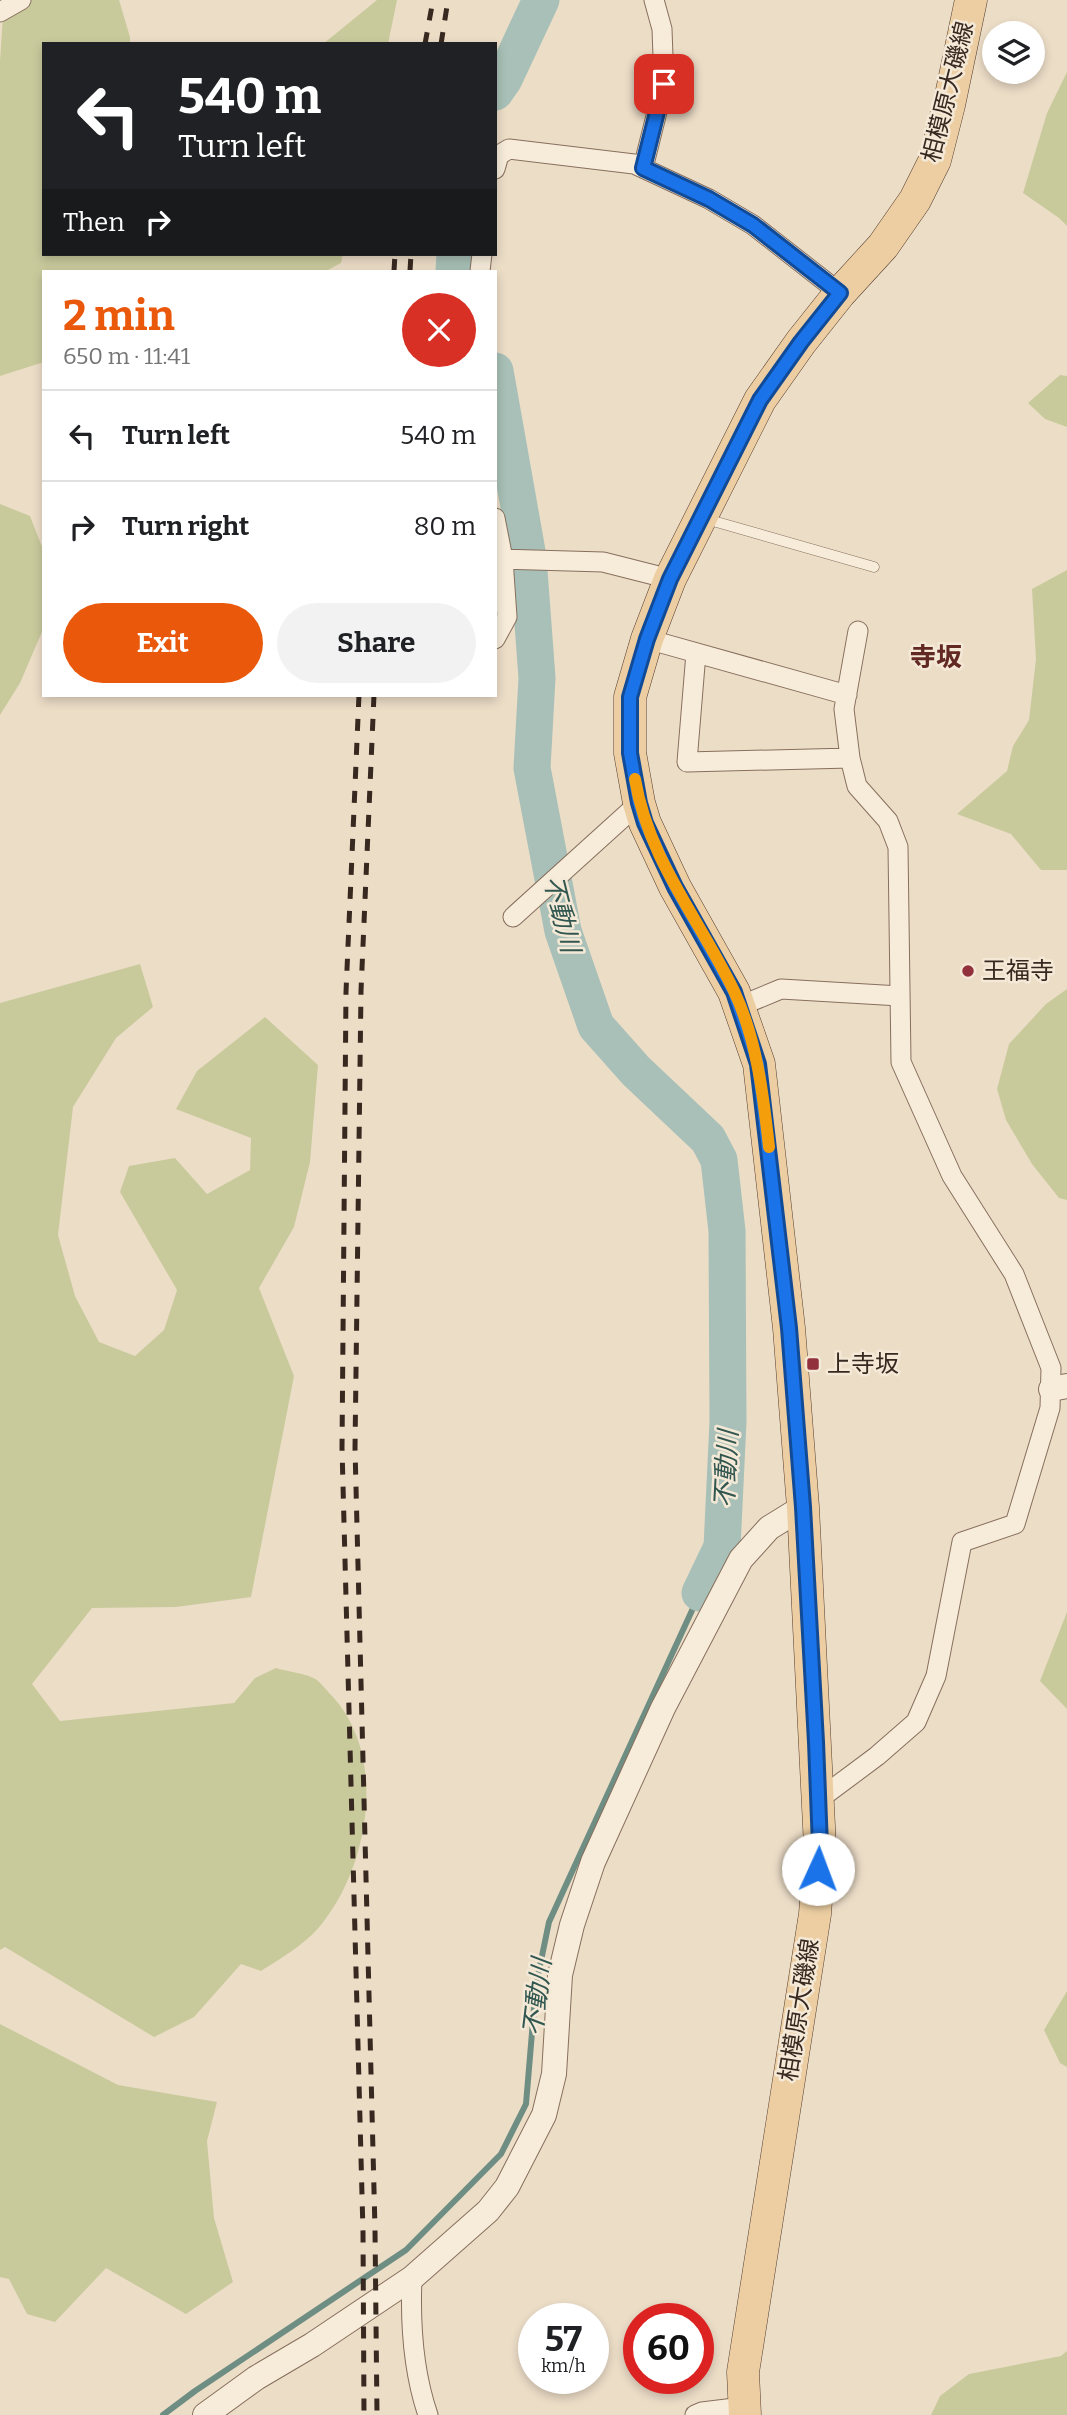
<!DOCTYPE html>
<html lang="en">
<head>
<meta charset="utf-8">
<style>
	:root { --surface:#fff; --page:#f2f2f2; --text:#202124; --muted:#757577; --line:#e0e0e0; --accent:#ea580c }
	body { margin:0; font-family:Bitter,"Noto Sans JP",serif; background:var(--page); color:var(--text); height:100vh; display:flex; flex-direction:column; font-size:26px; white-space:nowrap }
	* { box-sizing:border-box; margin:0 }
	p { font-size:23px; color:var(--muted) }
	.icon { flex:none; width:38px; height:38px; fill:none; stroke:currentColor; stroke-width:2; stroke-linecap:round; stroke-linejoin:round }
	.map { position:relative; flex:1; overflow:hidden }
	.panel { position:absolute; left:42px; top:270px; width:455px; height:427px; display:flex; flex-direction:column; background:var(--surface); border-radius:0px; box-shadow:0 4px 10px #0003 }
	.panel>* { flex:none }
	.banner { position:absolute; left:42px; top:42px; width:455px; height:214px; border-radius:0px; box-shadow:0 4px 10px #0003; background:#202124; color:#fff; overflow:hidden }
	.buttons { position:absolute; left:982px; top:21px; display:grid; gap:14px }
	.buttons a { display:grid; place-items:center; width:63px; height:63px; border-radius:50%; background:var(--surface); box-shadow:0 4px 10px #0003; font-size:35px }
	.speed { position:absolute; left:518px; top:2303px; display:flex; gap:14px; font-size:35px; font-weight:700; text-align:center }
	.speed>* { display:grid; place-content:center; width:91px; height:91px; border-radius:50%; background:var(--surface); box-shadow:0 4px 10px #0003; line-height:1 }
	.speed small { font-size:18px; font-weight:400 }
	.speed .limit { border:10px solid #d22; background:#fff; color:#111 }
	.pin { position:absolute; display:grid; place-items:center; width:60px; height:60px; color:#fff; margin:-30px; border-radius:14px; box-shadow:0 4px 10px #0006 }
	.me { position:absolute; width:77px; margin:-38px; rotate:2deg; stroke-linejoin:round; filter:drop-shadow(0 0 5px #0008) }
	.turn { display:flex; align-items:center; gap:24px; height:147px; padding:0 21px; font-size:32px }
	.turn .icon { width:91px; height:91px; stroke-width:2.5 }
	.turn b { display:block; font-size:49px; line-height:60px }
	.then { display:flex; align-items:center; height:66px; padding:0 21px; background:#0003; gap:14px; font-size:26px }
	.round { display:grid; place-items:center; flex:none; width:74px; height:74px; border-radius:37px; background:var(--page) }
	.summary { display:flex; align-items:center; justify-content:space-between; height:119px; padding:0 21px }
	h1 { font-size:42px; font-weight:700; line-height:52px; color:var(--accent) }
	.button { display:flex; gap:14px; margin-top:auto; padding:14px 21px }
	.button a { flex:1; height:80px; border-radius:42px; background:var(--accent); color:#fff; font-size:28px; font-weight:700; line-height:80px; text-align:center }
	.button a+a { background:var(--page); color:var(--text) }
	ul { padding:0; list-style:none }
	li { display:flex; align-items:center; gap:21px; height:91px; padding:0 21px; border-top:2px solid var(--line) }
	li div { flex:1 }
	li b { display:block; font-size:26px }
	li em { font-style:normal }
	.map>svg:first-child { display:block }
</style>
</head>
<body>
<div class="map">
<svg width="1067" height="2415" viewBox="0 0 1067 2415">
	<rect width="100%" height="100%" fill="#ecddc7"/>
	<path fill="#c9ca9c" d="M4,0H119L130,37V44H44V254H343L341,263L326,271H44V362L0,376V61Z
		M377,0H397L388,44H323Z
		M1067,72V226L1059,218L1023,193L1047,113Z
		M1060,375L1067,376V427L1045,419L1028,403Z
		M0,504L30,516L44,552V627L20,683L0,715Z
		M1067,570V870H1041L1011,834L957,814L1007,771L1013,746L1029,720L1036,659L1032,589Z
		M140,964L153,1007L116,1038L73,1107L58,1235L75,1296L99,1342L135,1356L164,1330L177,1290L120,1192L129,1166L175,1158L207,1194L250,1170L251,1138L176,1109L197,1071L265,1017L318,1065L310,1162L294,1227L259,1288L294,1376L251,1597L176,1607L92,1608L32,1684L60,1721L234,1703L255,1678L276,1668C288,1672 307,1673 317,1680C322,1684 327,1691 332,1696C387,1755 370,1861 324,1921C309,1942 283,1957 261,1971L241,1964L194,2017L154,2037L5,1947L0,1950V1003Z
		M1067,989V1200L1059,1198L1032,1164L1006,1120L997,1089L1009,1044L1046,1004Z
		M1067,1612V1709L1040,1681Z
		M1067,1991V2067L1060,2063L1044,2030Z
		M0,2024L118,2085L217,2102L207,2141L214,2218L233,2282L186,2314L106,2268L55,2322L27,2314L9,2279L0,2277Z
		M1067,2351V2415H931L940,2396L969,2374L1061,2356Z"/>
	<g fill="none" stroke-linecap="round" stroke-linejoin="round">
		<path stroke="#6f8e83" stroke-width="6" d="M163,2415L195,2391L406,2250L501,2154L526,2104L536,1985L549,1922L700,1593"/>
		<path stroke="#a8c0b7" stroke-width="37" d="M495,92L504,79L541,0
			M454,271L455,254
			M495,371L528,557L537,678L532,768L563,931L596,1026L636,1071L708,1139L719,1160L727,1231L728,1422L722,1547L700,1593"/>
		<g stroke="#876f5d" stroke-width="11">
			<path id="service" d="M706,519L874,567"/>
		</g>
		<g stroke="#876f5d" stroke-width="21">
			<path id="minor" d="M0,12L21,0
				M643,168L664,84L662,29L654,0
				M495,169L499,155L509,149L634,164L709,199L753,225L840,293
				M480,271L482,254
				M495,518L503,559L507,617L495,639
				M503,559L603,562L670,579
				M647,639L847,695
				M696,653L687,762L850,758
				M513,917L639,803
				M740,1006L781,989L900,996
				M818,1800L877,1756L916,1722L936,1676L962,1542L1015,1524L1050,1408L1051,1368L1014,1274L952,1176L901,1062L898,847L888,821L857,786L850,758L844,709L858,631
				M412,2278C410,2324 413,2371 428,2415
				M695,2415L702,2412L743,2407"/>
		</g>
		<g stroke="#876f5d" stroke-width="26">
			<path id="tertiary" d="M1051,1389L1067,1386
				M205,2415L256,2378L312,2345L412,2278L488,2211L507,2187L544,2115L554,2074L560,1975L572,1925L593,1862L663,1708L741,1559L769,1528L803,1507"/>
		</g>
		<g stroke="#553e31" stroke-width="33">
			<path id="primary" d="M745,2415L743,2372L815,1914L820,1846L803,1507L789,1328L759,1064L734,992L675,887L645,823L639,803L630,753V697L647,639L670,579L760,400L801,342L840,293L883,246L915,200L935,160L949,105L971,0"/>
		</g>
		<use href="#service" stroke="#f7ecda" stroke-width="10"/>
		<use href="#minor" stroke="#f7ecda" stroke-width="19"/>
		<use href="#tertiary" stroke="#f7ecda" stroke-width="24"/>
		<use href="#primary" stroke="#eccea2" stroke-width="32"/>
		<path stroke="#382920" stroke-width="5" stroke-dasharray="12 12" stroke-linecap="butt" d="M425,44L433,0
			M441,44L448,0
			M394,271L395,254
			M410,271L411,254
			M359,695L346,992L342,1448L363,2232L364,2415
			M374,695L361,991L355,1448L375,2229L377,2415"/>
	</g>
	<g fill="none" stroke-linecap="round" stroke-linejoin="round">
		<g stroke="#114b97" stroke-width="18">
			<path id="route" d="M664,84L643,168L709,199L753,225L840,293L801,342L760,400L670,579L647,639L630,697V753L639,803L645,823L675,887L734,992L758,1064L789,1328L803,1507L816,1742L820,1846L818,1869"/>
		</g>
		<use href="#route" stroke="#1a73e8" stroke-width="12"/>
		<path stroke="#f59e0b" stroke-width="12" d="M635,779C648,859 700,920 734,991C757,1040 763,1094 769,1147"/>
	</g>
	<g fill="#92313b" stroke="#f4e8d6" stroke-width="2.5">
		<circle cx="968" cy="971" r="7"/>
		<rect x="806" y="1357" width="14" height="14" rx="3.5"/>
	</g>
	<g text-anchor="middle" stroke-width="5" stroke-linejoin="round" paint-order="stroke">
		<g font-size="24" fill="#382920" stroke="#f4e8d6">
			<text transform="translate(948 92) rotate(-76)" y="8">相模原大磯線</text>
			<text transform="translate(799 2010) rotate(-81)" y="8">相模原大磯線</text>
		</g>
		<g font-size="24" fill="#382920" stroke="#f4e8d6" text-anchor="start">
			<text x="982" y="979">王福寺</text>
			<text x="827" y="1372">上寺坂</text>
		</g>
		<g font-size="26" font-weight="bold" fill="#622922" stroke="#f4e8d6">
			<text x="936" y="666">寺坂</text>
		</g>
		<g font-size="26" font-style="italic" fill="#315750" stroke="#f4e8d6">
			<text transform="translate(562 914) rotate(76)" y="9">不動川</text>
			<text transform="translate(726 1469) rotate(-87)" y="9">不動川</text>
			<text transform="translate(537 1997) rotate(-83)" y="9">不動川</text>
		</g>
	</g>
</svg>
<div class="buttons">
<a><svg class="icon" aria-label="layers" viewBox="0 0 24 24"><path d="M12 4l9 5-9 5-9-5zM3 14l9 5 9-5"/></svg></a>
</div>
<div class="speed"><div>57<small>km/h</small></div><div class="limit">60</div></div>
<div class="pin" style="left:664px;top:84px;background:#d93025"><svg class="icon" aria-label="arrive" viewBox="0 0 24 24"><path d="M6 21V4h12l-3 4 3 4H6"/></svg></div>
<svg class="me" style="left:818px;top:1869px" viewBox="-20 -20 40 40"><circle r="19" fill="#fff"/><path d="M0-13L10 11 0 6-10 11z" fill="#1a73e8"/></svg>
<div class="banner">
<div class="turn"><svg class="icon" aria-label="left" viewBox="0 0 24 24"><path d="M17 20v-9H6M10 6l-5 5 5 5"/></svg><div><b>540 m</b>Turn left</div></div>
<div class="then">Then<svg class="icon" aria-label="right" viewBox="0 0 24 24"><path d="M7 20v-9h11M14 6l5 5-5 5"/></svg></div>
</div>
<section class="panel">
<div class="summary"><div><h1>2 min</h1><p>650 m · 11:41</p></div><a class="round" style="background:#d93025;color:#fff"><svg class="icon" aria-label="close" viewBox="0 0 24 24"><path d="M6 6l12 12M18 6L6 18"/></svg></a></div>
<ul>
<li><svg class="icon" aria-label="left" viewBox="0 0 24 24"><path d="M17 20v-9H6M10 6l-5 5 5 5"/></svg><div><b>Turn left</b></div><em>540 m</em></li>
<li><svg class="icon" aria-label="right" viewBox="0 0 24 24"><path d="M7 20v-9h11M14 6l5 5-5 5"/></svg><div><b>Turn right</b></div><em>80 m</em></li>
</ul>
<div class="button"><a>Exit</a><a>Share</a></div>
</section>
</div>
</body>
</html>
